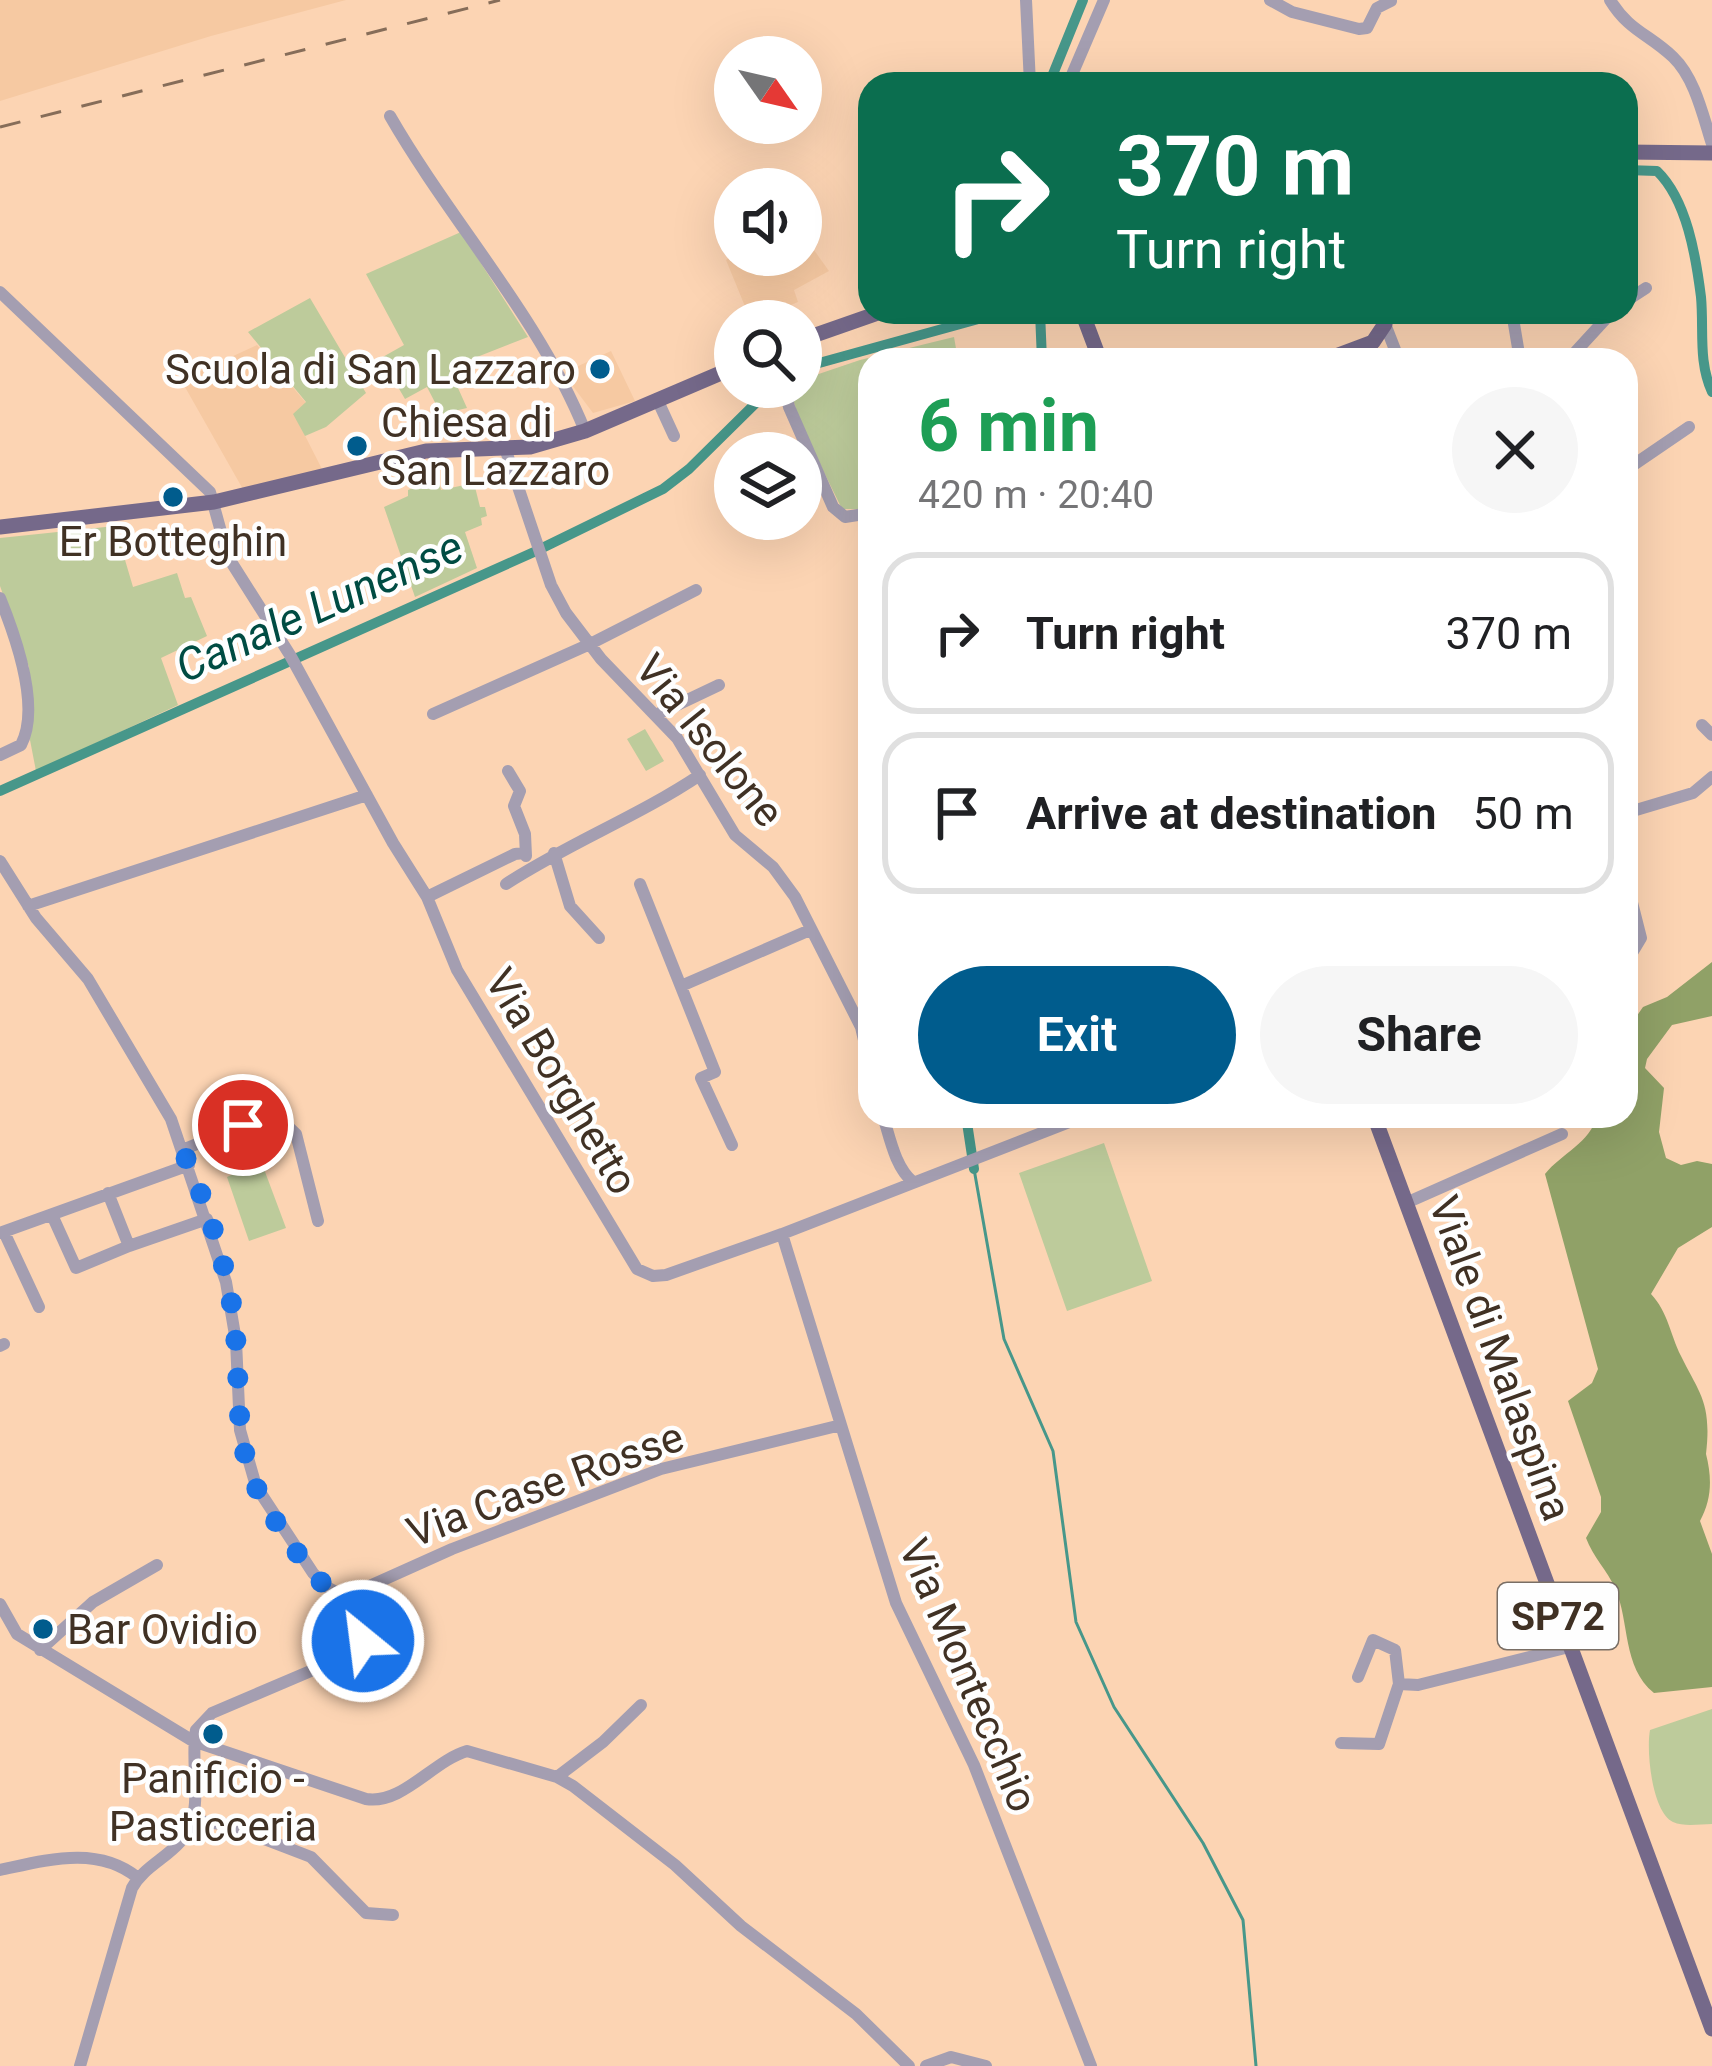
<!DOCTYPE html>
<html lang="en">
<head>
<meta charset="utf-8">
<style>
	:root { --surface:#fff; --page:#f6f6f6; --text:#202124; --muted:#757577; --line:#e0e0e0; --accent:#005c8d }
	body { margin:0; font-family:Roboto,sans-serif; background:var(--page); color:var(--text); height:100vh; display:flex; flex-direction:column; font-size:45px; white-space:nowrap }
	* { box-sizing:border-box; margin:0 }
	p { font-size:39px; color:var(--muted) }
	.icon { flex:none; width:66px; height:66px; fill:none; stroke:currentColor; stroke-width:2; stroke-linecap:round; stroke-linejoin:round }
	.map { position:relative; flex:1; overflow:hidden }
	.panel { position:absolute; left:858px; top:348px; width:780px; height:780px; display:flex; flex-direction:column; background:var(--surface); border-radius:36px; box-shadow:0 12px 48px #0002 }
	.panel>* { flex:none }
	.banner { position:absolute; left:858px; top:72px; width:780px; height:252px; border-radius:36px; box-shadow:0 12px 48px #0002; background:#0b6e4f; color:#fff; overflow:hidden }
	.needle { width:78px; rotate:124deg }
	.buttons { position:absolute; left:714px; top:36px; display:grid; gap:24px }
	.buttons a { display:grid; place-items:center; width:108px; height:108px; border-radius:50%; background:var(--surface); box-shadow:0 12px 48px #0002; font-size:60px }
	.pin { position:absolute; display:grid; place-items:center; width:102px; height:102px; color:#fff; margin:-51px; border:6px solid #fff; border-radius:50%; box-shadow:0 3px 12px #0007 }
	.me { position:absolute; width:132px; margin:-66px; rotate:331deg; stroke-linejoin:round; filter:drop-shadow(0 0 9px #0008) }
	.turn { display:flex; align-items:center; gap:42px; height:252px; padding:0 60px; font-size:54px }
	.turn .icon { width:156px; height:156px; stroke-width:2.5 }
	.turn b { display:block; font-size:84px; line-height:102px }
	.round { display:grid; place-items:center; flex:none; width:126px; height:126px; border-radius:63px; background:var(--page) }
	.headline { display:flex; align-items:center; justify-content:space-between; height:204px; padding:0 60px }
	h1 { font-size:72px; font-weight:700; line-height:90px; color:#1e9e55 }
	.button { display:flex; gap:24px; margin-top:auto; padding:24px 60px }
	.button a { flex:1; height:138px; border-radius:72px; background:var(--accent); color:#fff; font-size:48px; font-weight:700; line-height:138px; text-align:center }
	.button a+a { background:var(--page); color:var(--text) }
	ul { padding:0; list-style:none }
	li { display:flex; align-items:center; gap:36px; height:162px; margin:0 24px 18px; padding:0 36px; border:6px solid var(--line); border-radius:36px }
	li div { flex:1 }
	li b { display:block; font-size:45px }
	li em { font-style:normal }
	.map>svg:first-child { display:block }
</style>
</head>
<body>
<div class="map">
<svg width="1712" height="2066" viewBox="0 0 1712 2066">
	<rect width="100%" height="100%" fill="#fcd4b3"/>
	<path fill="#f6c9a2" d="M0,0H346L211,36L0,101Z
		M801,232L829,271L794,290L798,302L751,321L726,260L735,254L801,255Z
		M257,345L306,403L294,414L324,473L244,491L181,380Z
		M611,351L635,401L593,413L563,373Z"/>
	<path fill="#bdcb9b" d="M461,232L528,337L449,368L467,408L441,414L427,387L405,399L381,358L404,345L366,274Z
		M310,298L366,393L326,427L305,436L293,414L306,402L248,332Z
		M954,337L958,360H870V509H842L799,421L790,387H801V380L860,360Z
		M434,463L441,490L474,483L480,507H485L487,516L481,518L482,525L465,532L477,568L415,597L384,507L408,496V490L415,487L410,469Z
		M115,526L133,587L177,573L185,598L191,597L207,636L161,658L178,705L36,771L30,740L29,667L0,586V538Z
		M645,729L664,761L646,771L627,739Z
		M1104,1143L1152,1281L1067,1311L1019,1173Z
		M261,1161L286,1228L249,1241L227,1177Z
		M1712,1709V1824C1700,1824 1684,1827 1673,1822C1652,1812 1646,1751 1650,1730Z"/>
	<path fill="#90a167" d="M1712,962V1016L1672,1025L1647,1059L1645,1068L1664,1088L1659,1132L1666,1158L1681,1165L1697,1161L1712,1164V1227L1678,1248L1651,1294C1668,1312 1670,1334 1681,1356C1699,1393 1712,1402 1706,1454C1712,1478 1712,1499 1700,1521L1712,1554V1687L1654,1693C1622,1667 1630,1622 1615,1588C1607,1570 1593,1557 1586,1538L1601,1512V1497L1568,1401L1592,1383L1598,1369L1545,1174C1562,1153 1590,1143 1597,1116H1626V1036L1634,1020L1643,1007L1667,997Z"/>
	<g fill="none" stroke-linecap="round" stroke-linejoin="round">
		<path stroke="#47978a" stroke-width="3" d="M974,1169L1004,1339L1053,1451L1076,1622L1114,1707L1203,1843L1243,1920L1256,2066"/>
		<path stroke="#47978a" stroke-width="10" d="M1049,84L1083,0
			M1626,170L1657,171C1687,200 1696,257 1701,297C1704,330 1698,361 1712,392
			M1040,312L1042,360
			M801,368L982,318
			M0,791L534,552L663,489L689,469L772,387
			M966,1116L974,1169"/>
		<path stroke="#a49eb1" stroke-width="12" d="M1026,0L1030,84
			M1270,0L1292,12L1359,29L1367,28L1377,8L1391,1
			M1610,0C1629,31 1649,34 1673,57C1695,78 1703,116 1712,144
			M1068,84L1104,0
			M390,116C451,222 539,317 585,431
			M0,292L210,492L228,557L290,655L393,843L427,897L457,970L637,1269L653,1276L666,1275L782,1234L1085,1116
			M1626,301L1646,288
			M1512,312L1520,360
			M1385,324L1399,360
			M1568,360L1612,312
			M785,387L789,407L833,507L845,517L870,513
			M657,399L674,436
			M506,451L551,585L566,613L601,659L677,738L735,835L773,867L795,897L861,1027L870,1067
			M1626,470L1689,427
			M0,598C15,635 41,707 21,745L0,755
			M433,714L590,644L696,590
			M658,714L719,685
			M1702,725L1712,735
			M508,771L520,791L514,806L525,834L526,856
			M1626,813L1693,793L1712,777
			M554,853L570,906L599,938
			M0,861L36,918L88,979L171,1119L226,1282L236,1341L240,1430L256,1486L313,1573L325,1586L345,1597L364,1636L353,1653L212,1713L196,1730C189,1766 207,1811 180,1842C165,1859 143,1868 132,1888L80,2066
			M1626,879L1641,938L1626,963
			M506,884C569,843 639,816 700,775
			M640,884L715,1072L701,1078L732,1145
			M427,897L515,854L524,853
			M28,906L367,795
			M681,986L810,930
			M883,1116C890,1138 895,1167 913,1182
			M182,1150L274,1113L296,1134L318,1221
			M1406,1203L1562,1134
			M52,1215L76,1268L129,1246L108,1193
			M4,1232L39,1307
			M0,1233L189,1165
			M782,1234L896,1603L974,1765L1091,2066
			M129,1246L207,1219
			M0,1346L4,1344
			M345,1597L452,1549L661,1469L841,1425
			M0,1604L17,1634L193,1741L366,1799C402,1805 433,1761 467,1751L557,1777L573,1786L675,1865L741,1926L856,2014L909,2066
			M40,1650L93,1602L157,1565
			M1358,1677L1373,1640L1395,1650L1399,1684
			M1341,1743L1379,1744L1399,1684L1418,1685L1569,1647
			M557,1777L603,1742L641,1705
			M192,1820L228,1825L311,1857L366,1913L393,1915
			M0,1870C47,1860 98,1845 138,1878
			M926,2066L951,2057L986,2066"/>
		<path stroke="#75698a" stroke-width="15" d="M1626,152L1712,153
			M1082,312L1100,360
			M801,340L881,312
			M1325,360L1373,342L1385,324L1379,312
			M0,527L214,502L426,451L530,447L585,431L735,367
			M1374,1116L1712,2029"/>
		<path stroke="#866d59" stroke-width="3" stroke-dasharray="21 21" stroke-linecap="butt" d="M0,127L500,0"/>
	</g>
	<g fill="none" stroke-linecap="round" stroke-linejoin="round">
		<path stroke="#1a73e8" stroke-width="21" stroke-dasharray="0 37.8" d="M243,1125L182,1150C208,1203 233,1283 236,1343C240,1391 235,1442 256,1487C270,1515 292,1547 311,1571C330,1596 363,1604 363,1641"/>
	</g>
	<g fill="#005c8d" stroke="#fefefe" stroke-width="4.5">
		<circle cx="600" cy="369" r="12"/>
		<circle cx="357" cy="446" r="12"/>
		<circle cx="173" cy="497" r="12"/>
		<circle cx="43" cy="1629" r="12"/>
		<circle cx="213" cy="1734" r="12"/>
	</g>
	<g text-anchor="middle" stroke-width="9" stroke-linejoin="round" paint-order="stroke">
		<rect fill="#fefefe" stroke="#796e65" stroke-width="3" x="1498" y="1583" width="120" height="66" rx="9"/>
		<g font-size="39" font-weight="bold" fill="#403124">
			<text x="1558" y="1630">SP72</text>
		</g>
		<g font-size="42" fill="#403124" stroke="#fefefe" text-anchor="start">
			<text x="576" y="384" text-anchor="end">Scuola di San Lazzaro</text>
			<text x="381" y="437">Chiesa di<tspan x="381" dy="48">San Lazzaro</tspan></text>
			<text x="173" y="556" text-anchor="middle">Er Botteghin</text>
			<text x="67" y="1644">Bar Ovidio</text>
			<text x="213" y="1793" text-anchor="middle">Panificio -<tspan x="213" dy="48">Pasticceria</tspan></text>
		</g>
		<g font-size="42" fill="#403124" stroke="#fefefe">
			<text transform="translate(710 740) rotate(51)" y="15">Via Isolone</text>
			<text transform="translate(562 1081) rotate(59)" y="15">Via Borghetto</text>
			<text transform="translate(1501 1358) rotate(70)" y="15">Viale di Malaspina</text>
			<text transform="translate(545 1484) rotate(-20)" y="15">Via Case Rosse</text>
			<text transform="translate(969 1675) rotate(67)" y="15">Via Montecchio</text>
		</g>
		<g font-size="45" font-style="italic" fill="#004c43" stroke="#fefefe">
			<text transform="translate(319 606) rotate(-24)" y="16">Canale Lunense</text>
		</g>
	</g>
</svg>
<div class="buttons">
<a><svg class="needle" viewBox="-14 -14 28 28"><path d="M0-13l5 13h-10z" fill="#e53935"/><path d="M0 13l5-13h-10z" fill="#757577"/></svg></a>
<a><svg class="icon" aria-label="sound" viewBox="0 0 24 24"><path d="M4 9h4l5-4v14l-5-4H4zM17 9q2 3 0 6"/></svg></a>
<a><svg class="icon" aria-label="search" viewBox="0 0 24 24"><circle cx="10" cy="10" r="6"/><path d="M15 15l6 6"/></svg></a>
<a><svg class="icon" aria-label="layers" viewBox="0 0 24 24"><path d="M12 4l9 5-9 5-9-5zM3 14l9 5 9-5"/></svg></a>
</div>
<div class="pin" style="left:243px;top:1125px;background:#d93025"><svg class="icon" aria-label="arrive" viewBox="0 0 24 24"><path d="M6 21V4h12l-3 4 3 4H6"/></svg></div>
<svg class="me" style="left:363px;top:1641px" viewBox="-20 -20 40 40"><circle r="17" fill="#1a73e8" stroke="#fff" stroke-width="3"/><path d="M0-11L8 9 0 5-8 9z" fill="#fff"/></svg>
<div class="banner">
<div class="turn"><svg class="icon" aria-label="right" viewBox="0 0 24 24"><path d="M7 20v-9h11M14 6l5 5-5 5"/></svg><div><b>370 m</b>Turn right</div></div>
</div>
<section class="panel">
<div class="headline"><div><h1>6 min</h1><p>420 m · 20:40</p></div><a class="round"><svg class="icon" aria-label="close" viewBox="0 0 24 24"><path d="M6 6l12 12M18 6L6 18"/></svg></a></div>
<ul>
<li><svg class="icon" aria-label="right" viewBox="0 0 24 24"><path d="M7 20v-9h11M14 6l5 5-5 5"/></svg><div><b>Turn right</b></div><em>370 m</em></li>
<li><svg class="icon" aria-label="arrive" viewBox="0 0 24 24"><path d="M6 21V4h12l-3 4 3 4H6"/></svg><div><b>Arrive at destination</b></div><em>50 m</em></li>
</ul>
<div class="button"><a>Exit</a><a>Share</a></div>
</section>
</div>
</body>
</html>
